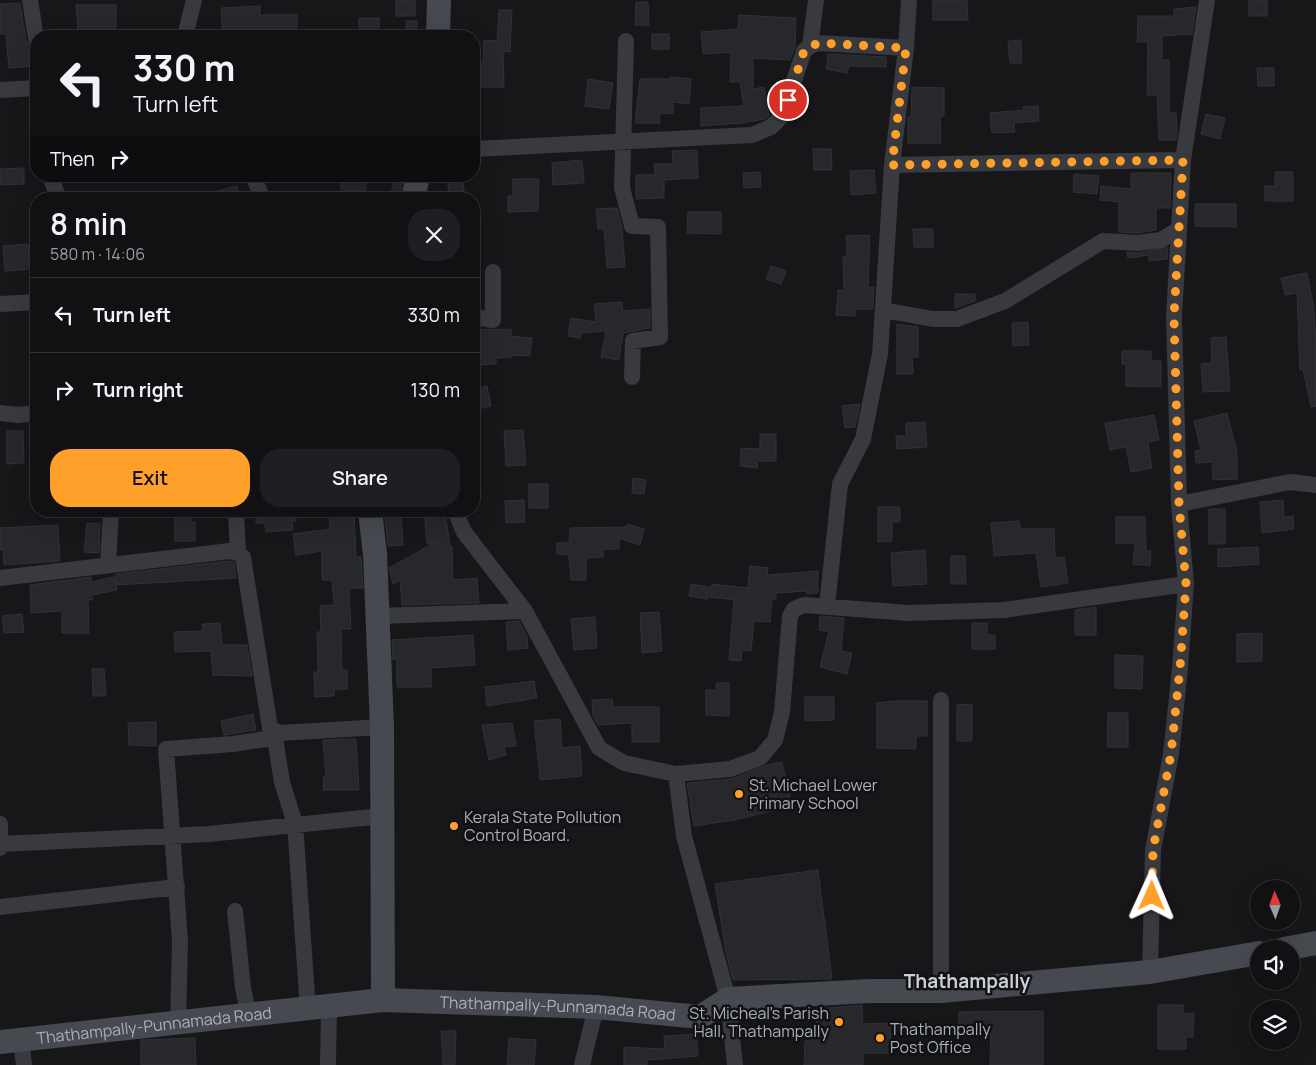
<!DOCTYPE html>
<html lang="en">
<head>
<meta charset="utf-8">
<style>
	:root { --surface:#111114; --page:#1e1f22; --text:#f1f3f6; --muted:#9c9da0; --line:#303134; --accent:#ffa02a }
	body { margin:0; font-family:Manrope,sans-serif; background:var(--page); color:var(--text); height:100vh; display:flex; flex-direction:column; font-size:19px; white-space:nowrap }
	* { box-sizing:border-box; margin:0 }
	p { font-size:16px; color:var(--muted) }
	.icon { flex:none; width:28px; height:28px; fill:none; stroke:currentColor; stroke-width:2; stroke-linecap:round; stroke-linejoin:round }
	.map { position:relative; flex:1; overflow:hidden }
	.side { position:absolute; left:30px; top:192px; width:450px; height:325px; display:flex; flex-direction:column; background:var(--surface); border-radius:20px; box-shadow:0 5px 20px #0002,0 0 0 1px var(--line) }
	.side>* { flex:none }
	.hud { position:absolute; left:30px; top:30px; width:450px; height:152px; border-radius:20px; box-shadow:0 5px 20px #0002,0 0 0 1px var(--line); background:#111114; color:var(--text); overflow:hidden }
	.needle { width:32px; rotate:358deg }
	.fabs { position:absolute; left:1250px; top:880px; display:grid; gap:10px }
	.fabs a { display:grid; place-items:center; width:50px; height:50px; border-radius:50%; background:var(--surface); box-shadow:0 5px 20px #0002,0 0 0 1px var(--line); font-size:25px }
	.pin { position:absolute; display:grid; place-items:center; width:42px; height:42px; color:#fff; margin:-21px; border:2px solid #fff; border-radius:50%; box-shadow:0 1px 5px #0007 }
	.me { position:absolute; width:55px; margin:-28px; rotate:1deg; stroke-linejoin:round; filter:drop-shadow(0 0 4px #0008) }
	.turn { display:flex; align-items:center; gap:18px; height:105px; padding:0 20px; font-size:22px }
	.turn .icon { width:65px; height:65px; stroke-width:2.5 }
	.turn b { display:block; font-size:35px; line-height:42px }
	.then { display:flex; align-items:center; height:48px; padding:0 20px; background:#0003; gap:10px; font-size:19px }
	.round { display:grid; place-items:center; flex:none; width:52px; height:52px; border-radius:20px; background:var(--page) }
	.headline { display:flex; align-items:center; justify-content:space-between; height:85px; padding:0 20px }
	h1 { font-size:30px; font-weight:600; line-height:38px }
	.action { display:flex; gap:10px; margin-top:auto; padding:10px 20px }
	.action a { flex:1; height:58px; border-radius:20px; background:var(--accent); color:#111; font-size:20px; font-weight:600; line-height:58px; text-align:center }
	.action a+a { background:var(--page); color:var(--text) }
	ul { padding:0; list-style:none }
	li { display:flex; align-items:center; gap:15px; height:75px; padding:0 20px; border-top:1px solid var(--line) }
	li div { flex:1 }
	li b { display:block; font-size:19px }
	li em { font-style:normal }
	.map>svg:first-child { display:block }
</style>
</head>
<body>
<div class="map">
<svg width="1316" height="1065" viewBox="0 0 1316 1065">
	<rect width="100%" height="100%" fill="#17171a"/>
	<path fill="#27282b" stroke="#313236" d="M396,0H415V16H396Z
		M933,0H967L968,20H933Z
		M1249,0H1267V16H1249Z
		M636,2H648L649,25H635Z
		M20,3L26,40L33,47L35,66L9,68L6,34H0V4Z
		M76,5H116V30H78Z
		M260,6V15H297V36H223L221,8Z
		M1196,7L1192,34L1162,36V60H1169V113H1176L1177,134L1176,140H1159L1157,95H1147L1148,42H1137L1138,16H1174V9Z
		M499,10H512L510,52L503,51L504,87H474V63H483L484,40L497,41Z
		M739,15L796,18L795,47L790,60L753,58V89L764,87L769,115L765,119L742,123L701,126V108L744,106L740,82H730L731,52L703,54L701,32L738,29Z
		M359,18H379V36H359Z
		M406,21H417V36H406Z
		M652,34H669V49H652Z
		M1021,40L1022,63H1010L1008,41Z
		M828,54L886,57V67L849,66L847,73L826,69Z
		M1257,68H1274V86H1258Z
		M670,77L691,79L689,104L673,102V113L659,114L660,123H635L640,79H670Z
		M588,79L613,83L609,109L585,106Z
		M912,87L944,88V116H940L941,143H908V117H911Z
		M1038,106L1039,121L1014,123L1015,132L992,133L990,113L1024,110L1023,107Z
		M1206,114L1225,118L1220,139L1201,134Z
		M813,149H831L832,170H814Z
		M697,150L698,178L664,180V198L636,199V175H655L654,164H673L672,151Z
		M582,160L584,183L553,185L552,163Z
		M24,168V184L0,185V169Z
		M874,170L876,193L851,195L850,171Z
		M760,172L761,187L744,188L743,173Z
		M1275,172H1293V201H1265V186H1275Z
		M1131,173H1171L1170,208H1156V230L1138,233L1119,232V202L1100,200L1101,186L1131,189Z
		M1074,174L1099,176L1097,194L1073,192Z
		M341,176H365L366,191H341Z
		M395,176H404L400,195L391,193Z
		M447,176H463L464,193L449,194Z
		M513,179H539L538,211L508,212V196H513Z
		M237,186L240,199H205L204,194Z
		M1195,204H1236V227L1195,226Z
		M617,208L622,228L625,267L607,268L604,229H598L596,209Z
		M688,212H721V234L687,233Z
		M913,229H933V247H914Z
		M870,235L868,287H874L873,309H856L855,316L836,315L838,290H844L843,256H847L846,236Z
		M28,244L30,269L5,271L3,246Z
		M1168,247L1167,259L1149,261V255L1128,258L1127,252L1139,253Z
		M771,266L786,271L781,284L766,279Z
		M1307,273L1314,309L1316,345V406L1311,407L1303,369L1300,370L1297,293L1285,295L1281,278Z
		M955,294H975V301L955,308Z
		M622,302L623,311L650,309V328L623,333L619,360L601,357L606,331L581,333L580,338L568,336L571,318L596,322L594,304Z
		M1028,322L1029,345L1013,346L1012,323Z
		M897,324L918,327V357H912L913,374H897Z
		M511,329V336L532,338L530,356L512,355V357L496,358V364L475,365L474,330Z
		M1226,337L1230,391L1203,392L1201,364L1212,363L1211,338Z
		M1122,351H1151V361H1161V387L1126,386V364H1122Z
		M487,386L491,406L474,410V389Z
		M860,404L855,427L845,428L842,406Z
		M1227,413L1237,452V479L1213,480L1212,462L1196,463L1195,451L1201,450L1194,421Z
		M1154,415L1159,440L1148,442L1152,468L1131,472L1126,447L1110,450L1105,423Z
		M925,422L927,447L897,449L896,436H906V423Z
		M523,430L526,465L506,466L504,431Z
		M7,431H23L24,463L7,464Z
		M760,434H776V461H758L757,468L740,466L741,448L760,449Z
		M633,478L646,480L644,494L632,493Z
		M529,484H548V508H529Z
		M524,500L525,522L506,523L505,501Z
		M1283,500L1284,517L1293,516L1294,529L1262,533L1260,502Z
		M878,507H900V522H892V541L878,542Z
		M1209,509H1225V544H1209Z
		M175,511H191V522H195V541H175Z
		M256,511H295L296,521H292L293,530L266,532L265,523H256Z
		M329,511H354L356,557H361L363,588H349L351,629H341L342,670H347V689H334V696L315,697L314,672H318L317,632H321L320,606L334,605L332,580H322V551L296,555L293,534L330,529Z
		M384,511H401L403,545L388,546Z
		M424,511H445L450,547H452L453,580L477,578L479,603L402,605L400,580L393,584L389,568L434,543L427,544Z
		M1116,517H1145L1146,551H1151L1150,566L1133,564L1135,543H1116Z
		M1019,521L1020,529H1054L1055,558L1064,557L1068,583L1041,587L1036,553L994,556L991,523Z
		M87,523L100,524L99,553L84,552Z
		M627,524L644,529L640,545L619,538V549H603V557L586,558V580H571L569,555L557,554V543H569L570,528L627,527Z
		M58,525L60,561L4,565L3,550H0V528Z
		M1258,547L1259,564L1218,567V549Z
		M925,550L927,584L893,586L891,553Z
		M951,556H965L966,584H951Z
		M229,561L234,562L236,578L116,585V574Z
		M750,566L768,568L767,575L818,571V593L807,594V591L776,593V599H772L770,622L754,621L751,651L742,650L741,661L729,660L734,600L710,597L712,584L748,588Z
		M91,577V582L114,577L117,590L92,595V600H88L89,633H62V611L31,613L30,585Z
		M691,584L710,587L708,599L689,596Z
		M1096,607V635H1075V610Z
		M659,612L662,651L642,653L640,613Z
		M22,614L24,632L4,633L2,616Z
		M820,616L844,618L841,651L852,653L847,674L820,667L829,631L819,630Z
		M595,617L597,648L574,650L571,619Z
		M519,621L527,636L528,648L508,650L506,622Z
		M220,623L222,645H247L252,676L213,675L211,651L175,652L174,632L203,631L202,624Z
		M972,623H987V635H995V649H972Z
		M1262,633V661L1237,662V634Z
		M473,635L475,665L431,668V687H397V659L393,660L392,640Z
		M1115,655L1143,656L1142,689L1115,688Z
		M92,669H104L106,696H93Z
		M534,681L537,698L487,706L485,687Z
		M716,683H729V716L706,715V690H716Z
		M805,697H834V720L805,721Z
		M612,699L613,707H659V742H632V723L598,725L593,716L592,700Z
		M893,701H927V736H916V749L877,748V703Z
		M972,704V741H957V705Z
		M1108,713H1128V747H1107Z
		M253,714L256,730L224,735L221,721Z
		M560,719L562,748L580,746L582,776L540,780L534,721Z
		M156,722V746L129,745L128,723Z
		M512,723L516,746L504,747L506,755L489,760L482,725Z
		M356,739L359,790H323L324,776H326L323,740Z
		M782,762L792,806L735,820L694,826L687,783L731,779L767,765Z
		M818,870L832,979L733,980L726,953L715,884Z
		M862,1005L863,1024L890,1023L891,1053H863V1065H804L805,1041L816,1039L817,1009Z
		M1158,1005H1183V1014L1194,1013L1193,1037H1186V1049H1158Z
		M1043,1011V1065H990L991,1025L959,1026V1012Z
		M441,1031H456L455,1065H443Z
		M696,1034L698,1056L647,1060V1065H624V1047L665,1049L664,1036Z
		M195,1038L196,1065H141V1040Z
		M509,1038L536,1040L534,1065H507Z"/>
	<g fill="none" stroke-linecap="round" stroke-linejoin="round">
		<path stroke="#383a3f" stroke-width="16" d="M30,0L36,38
			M185,36L194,0
			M626,41L622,188L632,226L658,227L660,337L633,341L632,377
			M810,46L816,0
			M0,90L36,88
			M474,149L752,135L771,127L782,116L804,51L810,46L819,43L906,48
			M892,165L1183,160
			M50,176L59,199
			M253,176L263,199
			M0,304L36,302
			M883,310L933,319H957L1005,301L1103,241L1138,243L1161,240L1179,229
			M474,317L493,320V272
			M0,413L18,415L36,413
			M1179,504L1290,482L1316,485
			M236,511L238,553
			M455,511L464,532L525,611L599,748L624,763L676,774L730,769L760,758L775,740L782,712L790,616L794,609L804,605L909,613L1004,610L1186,584
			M108,563L111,511
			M0,578L230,551L238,553L243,557L270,728L279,733L382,727
			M827,606L840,484L863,439L880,354L892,165L906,48L909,0
			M378,616L525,611
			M941,700V991
			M274,732L282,782L295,824L308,1010
			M676,774L684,836L728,999L735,1065
			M0,824V848
			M1,844L209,834L382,816
			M0,907L177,887
			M235,911L243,988L249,1016
			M1150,972L1153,850L1171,754L1180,668L1186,584L1179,504L1174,316L1183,160L1207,0
			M178,1023L180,941L166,749L233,744L266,739L274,732
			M21,1039L24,1065
			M328,1065L329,1007
			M582,1065L596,1007"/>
		<g stroke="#46494f" stroke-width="24">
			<path d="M438,36L439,0"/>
			<path d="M413,199L418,176"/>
			<path d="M370,511L375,554L382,727L383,1000"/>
			<path d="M1284,949L1316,943"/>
			<path id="s1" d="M0,1042L383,1000L596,1007L700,1017L728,999L869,991H941L1150,972L1259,953"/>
		</g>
	</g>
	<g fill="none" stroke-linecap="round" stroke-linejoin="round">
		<path stroke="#ffa02a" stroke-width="9" stroke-dasharray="0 16.2" d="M788,100L804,51L810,46L820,43L906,48L892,165L1183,160L1174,316L1179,504L1186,584L1180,668L1171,754L1153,850L1152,896"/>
	</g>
	<g fill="#ffa02a" stroke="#121215" stroke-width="2">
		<circle cx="739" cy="794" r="5"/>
		<circle cx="454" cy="826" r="5"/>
		<circle cx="839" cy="1022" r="5"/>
		<circle cx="880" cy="1038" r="5"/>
	</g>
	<g text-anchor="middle" stroke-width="5" stroke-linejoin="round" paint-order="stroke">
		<g font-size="16" fill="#a8b0bb" stroke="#121215" text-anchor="start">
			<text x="749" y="791">St. Michael Lower<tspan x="749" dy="18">Primary School</tspan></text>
			<text x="464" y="823">Kerala State Pollution<tspan x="464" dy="18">Control Board.</tspan></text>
			<text x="829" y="1019" text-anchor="end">St. Micheal's Parish<tspan x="829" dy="18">Hall, Thathampally</tspan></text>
			<text x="890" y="1035">Thathampally<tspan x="890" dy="18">Post Office</tspan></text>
		</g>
		<g font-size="16" fill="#a8b0bb" stroke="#121215">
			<text dy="6" stroke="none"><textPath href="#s1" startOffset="560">Thathampally-Punnamada Road</textPath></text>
			<text dy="6" stroke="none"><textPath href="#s1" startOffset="155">Thathampally-Punnamada Road</textPath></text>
		</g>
		<g font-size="19" font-weight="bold" fill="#caced6" stroke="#121215">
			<text x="967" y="988">Thathampally</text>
		</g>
	</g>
</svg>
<div class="fabs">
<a><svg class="needle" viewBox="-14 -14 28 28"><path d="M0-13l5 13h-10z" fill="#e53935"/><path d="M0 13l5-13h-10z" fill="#9c9da0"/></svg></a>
<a><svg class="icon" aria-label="sound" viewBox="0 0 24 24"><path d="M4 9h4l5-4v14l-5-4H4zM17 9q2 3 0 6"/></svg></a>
<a><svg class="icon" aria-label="layers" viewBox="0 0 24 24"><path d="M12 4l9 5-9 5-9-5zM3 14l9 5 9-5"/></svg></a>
</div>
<div class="pin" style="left:788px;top:100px;background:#d93025"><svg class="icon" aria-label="arrive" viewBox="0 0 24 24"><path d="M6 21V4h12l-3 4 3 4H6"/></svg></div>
<svg class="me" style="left:1152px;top:896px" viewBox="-20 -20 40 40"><path d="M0-17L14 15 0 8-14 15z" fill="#ffa02a" stroke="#fff" stroke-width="4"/></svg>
<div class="hud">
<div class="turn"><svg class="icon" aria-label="left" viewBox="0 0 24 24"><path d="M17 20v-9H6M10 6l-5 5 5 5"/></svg><div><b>330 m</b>Turn left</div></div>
<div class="then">Then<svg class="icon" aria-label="right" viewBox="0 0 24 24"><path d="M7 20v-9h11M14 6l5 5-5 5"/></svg></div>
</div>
<section class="side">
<div class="headline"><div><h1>8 min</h1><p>580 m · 14:06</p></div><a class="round"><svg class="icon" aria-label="close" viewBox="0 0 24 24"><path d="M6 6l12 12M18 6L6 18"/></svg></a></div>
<ul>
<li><svg class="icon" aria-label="left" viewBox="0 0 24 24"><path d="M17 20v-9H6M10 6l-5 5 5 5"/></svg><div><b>Turn left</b></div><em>330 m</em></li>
<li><svg class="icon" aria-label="right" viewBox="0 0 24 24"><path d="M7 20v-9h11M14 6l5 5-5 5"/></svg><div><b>Turn right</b></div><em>130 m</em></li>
</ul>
<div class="action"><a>Exit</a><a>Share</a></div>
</section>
</div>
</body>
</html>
